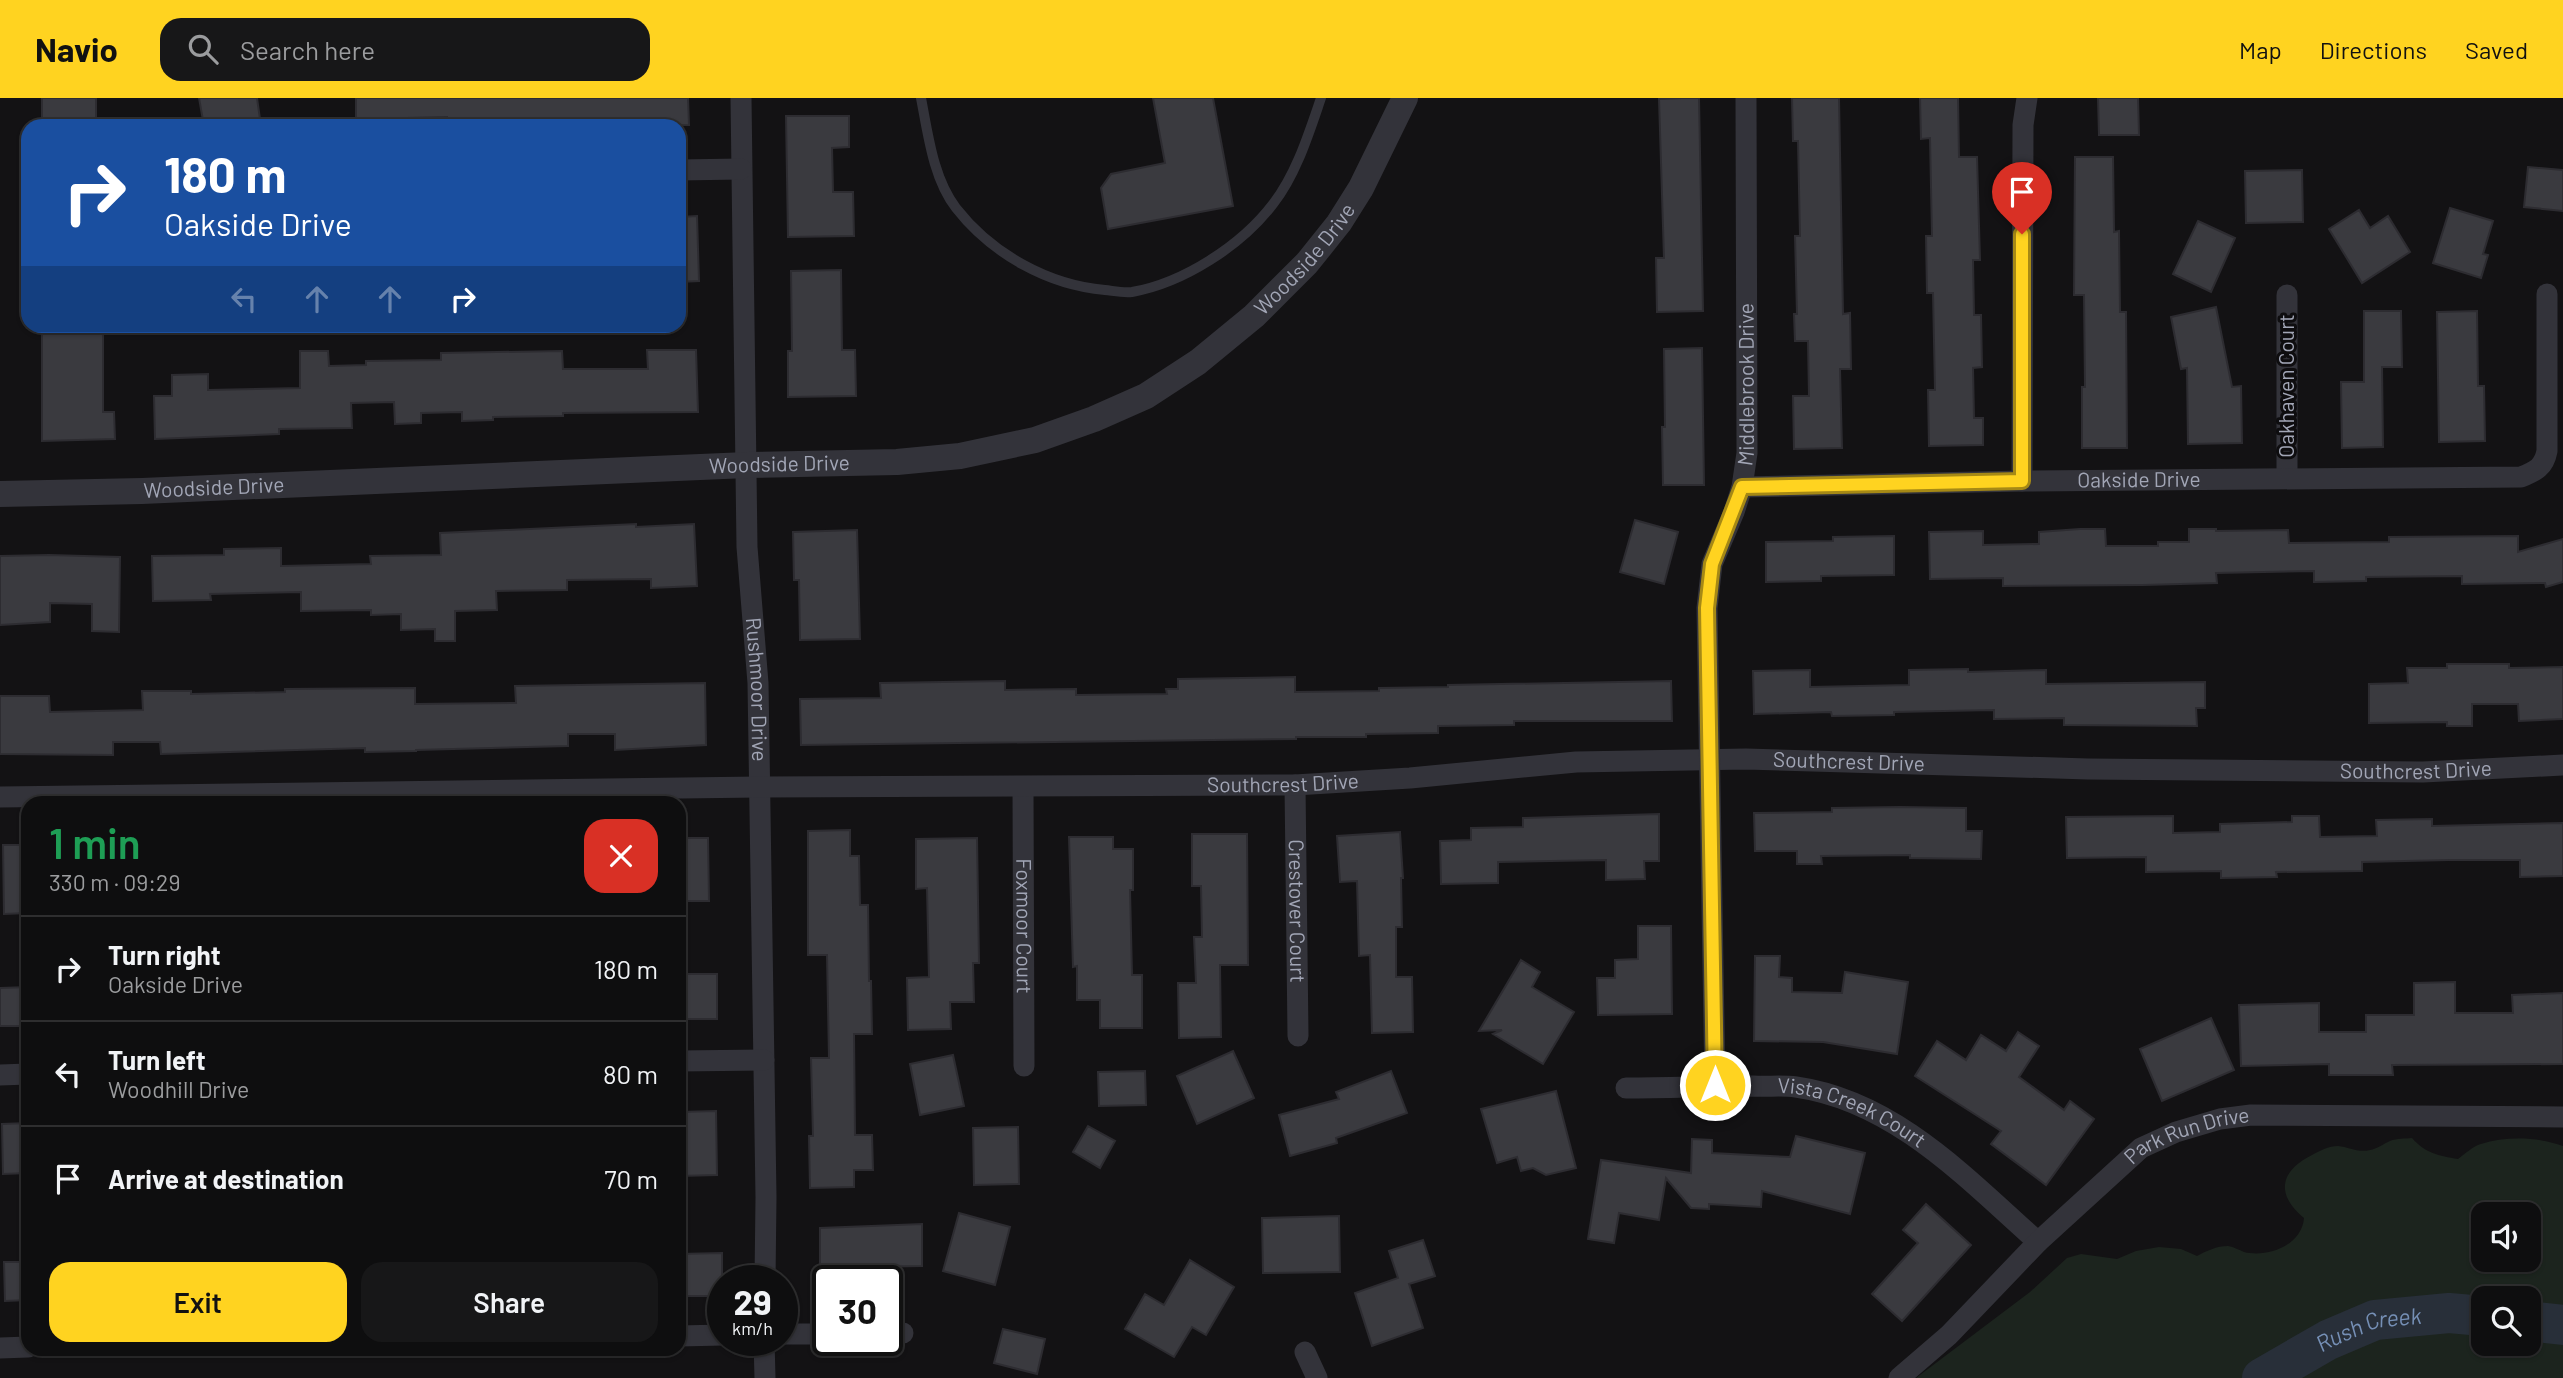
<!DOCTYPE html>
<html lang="en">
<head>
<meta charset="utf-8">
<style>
	:root { --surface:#0e0e0f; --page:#171718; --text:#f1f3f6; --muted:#9b9c9e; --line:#2e2e2f; --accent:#ffd320 }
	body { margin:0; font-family:Barlow,sans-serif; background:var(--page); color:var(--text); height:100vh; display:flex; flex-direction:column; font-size:26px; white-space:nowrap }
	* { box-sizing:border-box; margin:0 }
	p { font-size:23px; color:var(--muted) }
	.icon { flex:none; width:38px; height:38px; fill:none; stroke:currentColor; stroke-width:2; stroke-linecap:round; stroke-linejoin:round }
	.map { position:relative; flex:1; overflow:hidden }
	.drawer { position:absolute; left:21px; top:698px; width:665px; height:560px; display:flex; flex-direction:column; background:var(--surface); border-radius:21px; box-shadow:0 2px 5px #0004,0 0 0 2px var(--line) }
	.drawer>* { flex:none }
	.top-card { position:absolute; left:21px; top:21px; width:665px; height:214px; border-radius:21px; box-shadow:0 2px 5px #0004,0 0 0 2px var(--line); background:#1a4fa0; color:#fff; overflow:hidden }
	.controls { position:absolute; left:2471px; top:1104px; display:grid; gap:14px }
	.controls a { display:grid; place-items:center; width:70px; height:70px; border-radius:14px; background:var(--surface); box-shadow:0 2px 5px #0004,0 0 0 2px var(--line); font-size:35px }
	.speed { position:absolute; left:707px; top:1167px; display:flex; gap:14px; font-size:35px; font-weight:700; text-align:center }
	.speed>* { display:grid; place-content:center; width:91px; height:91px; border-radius:50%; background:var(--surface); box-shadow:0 2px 5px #0004,0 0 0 2px var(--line); line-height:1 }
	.speed small { font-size:18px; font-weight:400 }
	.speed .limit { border:4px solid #111; border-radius:10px; background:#fff; color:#111 }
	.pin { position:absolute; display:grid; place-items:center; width:60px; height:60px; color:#fff; margin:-72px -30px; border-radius:50% 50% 50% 0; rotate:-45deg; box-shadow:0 0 7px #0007 }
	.pin .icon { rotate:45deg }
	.me { position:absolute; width:77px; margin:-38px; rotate:0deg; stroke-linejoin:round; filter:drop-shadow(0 0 5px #0008) }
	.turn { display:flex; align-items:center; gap:24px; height:147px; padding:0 28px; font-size:32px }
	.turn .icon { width:91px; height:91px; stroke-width:2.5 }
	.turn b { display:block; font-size:49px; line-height:60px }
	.lanes { display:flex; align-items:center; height:66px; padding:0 28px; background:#0003; justify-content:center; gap:35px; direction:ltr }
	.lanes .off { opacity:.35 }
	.round { display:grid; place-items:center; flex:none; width:74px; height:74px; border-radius:21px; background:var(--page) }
	.overview { display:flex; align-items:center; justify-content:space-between; height:119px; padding:0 28px }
	h1 { font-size:42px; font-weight:600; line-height:52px; color:#1e9e55 }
	.primary-button { display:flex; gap:14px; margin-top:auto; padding:14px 28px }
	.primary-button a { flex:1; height:80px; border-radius:21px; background:var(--accent); color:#111; font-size:28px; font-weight:600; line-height:80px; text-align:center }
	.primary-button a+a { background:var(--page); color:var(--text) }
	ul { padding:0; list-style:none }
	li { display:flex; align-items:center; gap:21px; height:105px; padding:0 28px; border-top:2px solid var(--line) }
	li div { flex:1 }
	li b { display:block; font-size:26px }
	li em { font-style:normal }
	header { display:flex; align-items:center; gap:42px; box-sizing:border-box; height:98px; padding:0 35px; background:var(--accent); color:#111 }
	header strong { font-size:33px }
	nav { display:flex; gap:38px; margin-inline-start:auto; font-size:24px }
	.search { width:490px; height:63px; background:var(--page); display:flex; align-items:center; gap:18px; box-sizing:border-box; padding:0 24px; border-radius:21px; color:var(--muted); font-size:26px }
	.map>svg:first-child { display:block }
</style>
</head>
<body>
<header>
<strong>Navio</strong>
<div class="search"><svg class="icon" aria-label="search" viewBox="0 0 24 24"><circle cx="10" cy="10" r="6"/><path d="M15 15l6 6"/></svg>Search here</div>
<nav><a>Map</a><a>Directions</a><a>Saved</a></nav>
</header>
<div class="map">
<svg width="2563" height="1280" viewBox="0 0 2563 1280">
	<rect width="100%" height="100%" fill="#131214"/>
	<path fill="#1c241e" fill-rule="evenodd" d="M2412,1040C2425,1055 2439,1058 2458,1061C2465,1056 2473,1048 2481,1046C2506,1038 2539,1039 2563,1048V1280H1916L2030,1194L2067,1160L2081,1156L2117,1161L2136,1153L2159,1149L2181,1151L2197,1158C2206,1153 2217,1148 2228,1148C2234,1149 2239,1152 2244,1154C2268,1160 2302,1147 2304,1120C2275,1096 2280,1073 2312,1057C2319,1053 2329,1048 2338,1048C2349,1049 2358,1055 2370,1052C2377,1051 2383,1046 2390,1043C2397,1040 2405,1041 2412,1040ZM2483,1116H2529V1162H2483ZM2483,1200H2529V1246H2483Z"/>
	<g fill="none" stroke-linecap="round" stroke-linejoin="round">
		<g stroke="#282f39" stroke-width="40">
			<path d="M2529,1223L2563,1227"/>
			<path id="s1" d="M2262,1280L2328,1242L2375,1222L2449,1215L2483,1218"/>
		</g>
	</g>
	<path fill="#3a3a3f" stroke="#2d2c31" stroke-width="2" d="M42,0H96V28H42Z
		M199,0H257L260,21L204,28Z
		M356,0H688L689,27L447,28V19L408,20V28H356Z
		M1153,0H1213L1233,108L1108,131L1101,90L1111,76L1165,65Z
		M1682,0H1699L1703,213L1657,214L1656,160H1664L1659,1Z
		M1792,0H1839L1843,216L1850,215L1851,271H1840L1842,350L1794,351L1793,298H1809L1808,243H1795L1794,216H1797L1795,138H1800L1798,43H1793Z
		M1920,0H1958L1959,59H1977L1980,162H1973L1974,217H1981L1982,269L1973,270L1974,320H1983V347L1929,348L1928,292H1935L1933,195H1927L1926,138H1932L1930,40L1921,41Z
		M2098,0H2138L2139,37H2099Z
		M786,18H849V49L832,50L833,94H853L854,138L788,139Z
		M2075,59H2113L2114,134L2119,133L2120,214H2126L2127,350H2082V289H2085L2084,197H2074Z
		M2528,69L2563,72V113L2524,109Z
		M2302,72L2303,124L2246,125L2245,73Z
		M2450,110L2493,123L2483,156L2488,157L2481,180L2433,165Z
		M2359,112L2370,130L2388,118L2410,154L2362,185L2329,131Z
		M697,118L699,183L679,184V119Z
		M2198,123L2235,140L2211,194L2173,176Z
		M841,172L842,252H855L856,298L788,299V253H792L791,173Z
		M2216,209L2232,289L2241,288L2242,345L2188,346L2187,270L2181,271L2171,219Z
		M2364,213H2401L2402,269H2382L2383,349L2342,350L2341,284H2364Z
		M2477,213L2478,288H2484L2485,343L2439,344L2437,214Z
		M42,228H103V314H114L115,341L42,343Z
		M1702,250L1704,387H1663L1662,329H1665L1664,251Z
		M647,252H696L698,314L563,315V318L493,319V322L462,323V314L421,315V325L395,326L394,304L351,305L352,330L279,331V336L155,341L154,298H172V277L208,276V292L300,290V253H328L329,268L366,267V263L441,262V255L562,253L563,271H648Z
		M1635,422L1678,434L1664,486L1620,474Z
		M636,426V429L694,426L697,488L651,490V481L567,482V492L496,493L497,512L455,513V543H435V531L401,532V516L371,517V512L301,513V494L210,496L211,502L153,503L152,458L224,457V451L281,450V468L371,466L370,458L441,457L440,435Z
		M2080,431H2105L2106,448H2158V444H2189V431H2216V433L2288,432L2289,445L2389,444V439L2518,438V454L2563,441V484L2546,489L2545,485L2462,486V478L2366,479V483L2314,484V473L2216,475L2217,485L2143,487L2003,488V480L1930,481L1929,434L1983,433V447L2039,446V434Z
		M857,432L860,541L800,542L799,482H794L793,434Z
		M1894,438V477L1821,478V483L1766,484V444L1833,443V439Z
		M49,457L120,459L119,534L92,533V506L50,505V524L0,527V458Z
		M2447,566H2509V570L2563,569V621L2519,623L2518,606H2472V628H2447V624L2369,625V586L2408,585L2407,570H2447Z
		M1968,571V574L2046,572V586L2205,584V610H2196L2197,628L2064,627V620L1994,621V612L1894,614V617L1832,618L1831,614L1754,616L1753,573L1810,572V589L1909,587V572Z
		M1295,579V594L1379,593V590L1448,589V587L1671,583L1672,623H1514V627L1438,628V635L1366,636V639H1296V641L801,647L800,601L881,600L880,585L1005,583V592L1076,591V597L1167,596L1166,591H1178V581Z
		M705,585L706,647L615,652V636H568V648L416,652V653L365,654V650L161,656L160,644H113V657L0,656V598H49L50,614L143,612L142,593H191V596L285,594V591L415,590V606L516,605L515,588Z
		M1900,709L1966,710V733H1982L1981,761L1910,760V757L1821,758L1822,766H1797V753H1755L1754,715L1832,714V710Z
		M1659,716V763H1644L1645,781L1606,782V762L1498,764V785L1441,786L1440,743L1471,742V730L1523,729V720Z
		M2173,718V735L2220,734V726L2292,724V718H2319L2320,739L2377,738L2376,722L2432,721V728L2563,725V778L2520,779V762H2449L2362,764V773L2276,774L2277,779L2221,780V773L2146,774V759L2067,760L2066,719Z
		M850,732V758H859L860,807H868L869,883H871L872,936H854L855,1037H872L873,1072H854V1089L810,1090L809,1038H813L811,960H829L827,857H808V733Z
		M1400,734L1403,780H1401L1402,829H1396V879H1412L1413,934L1372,935L1370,857L1359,858L1357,783L1340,784L1337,738Z
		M1192,736H1247L1248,867H1220L1221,939L1179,940L1178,885H1196L1194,839H1202L1201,788H1192Z
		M1069,739H1113V751H1133V792H1130L1132,877H1142V930H1100V902H1077V868L1073,869Z
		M679,740H708L709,803H679Z
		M977,740L979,865H973L974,904H950L951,931L908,932L907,880L929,879L927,790L916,791V741Z
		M3,747H28V815L4,816Z
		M1638,828H1671L1672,916L1598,917L1597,880H1615V862L1638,861Z
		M1755,858H1780L1779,879L1792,880V894L1842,895L1845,874L1908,884L1897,956L1823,944L1754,943Z
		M1521,862L1540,874L1532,889L1574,914L1543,966L1493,936L1502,932L1479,933Z
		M679,876H717V921H679Z
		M2455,884V915H2513L2512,897L2563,895V966L2392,967L2393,977H2329V966L2241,968L2239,907L2319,905V934H2366V917H2414V885Z
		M28,889V928H0V890Z
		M2211,920L2234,972L2162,1003L2140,951Z
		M2018,934L2039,948L2019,979L2064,1012L2070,1003L2094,1021L2046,1087L1991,1046L2001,1033L1915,978L1937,943L1966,962L1981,937L2006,953Z
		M1233,953L1254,1000L1197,1026L1177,978Z
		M953,957L964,1008L920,1017L910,966Z
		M1145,973L1146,1007L1099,1008L1098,974Z
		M1391,973L1407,1015L1336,1040L1337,1045L1290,1058L1279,1017L1339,1001L1336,994Z
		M1556,993L1576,1070L1546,1077L1533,1070L1521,1073L1517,1059L1497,1065L1481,1011Z
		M716,1013L717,1077L679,1078V1014Z
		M28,1025V1075L3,1076L2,1026Z
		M1088,1028L1115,1043L1100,1070L1073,1054Z
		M1018,1029L1019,1086L974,1087L973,1030Z
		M1796,1038L1865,1055L1850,1116L1762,1093L1761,1109L1709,1106V1111L1691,1110L1666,1080L1659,1122L1619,1115L1614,1145L1588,1141L1601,1062L1691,1075L1692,1041L1712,1042V1055L1790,1059Z
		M1926,1106L1971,1147L1902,1223L1872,1196L1918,1145L1903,1132Z
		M959,1115L1010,1129L995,1187L943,1173Z
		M1339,1118L1340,1174L1263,1175L1262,1120Z
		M922,1126V1168L860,1169V1183H820V1130Z
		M1423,1142L1435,1178L1409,1186L1423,1230L1372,1248L1355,1195L1398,1180L1389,1153Z
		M722,1155V1198H679V1156Z
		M1190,1162L1234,1189L1206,1237L1192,1229L1174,1259L1125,1231L1145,1196L1164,1207Z
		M4,1164H28V1202L5,1203Z
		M1003,1231L1045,1241L1037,1276L994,1265Z"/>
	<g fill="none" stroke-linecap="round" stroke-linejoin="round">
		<path stroke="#33333a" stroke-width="10" d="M921,0C928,36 933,80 956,110C992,156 1048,187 1105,192C1114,193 1123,195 1132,194C1183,185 1241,148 1273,106C1296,77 1309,35 1321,0"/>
		<g stroke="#33333a" stroke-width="21">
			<path id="s2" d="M741,0L747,449L758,585L766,1099L765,1183"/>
			<path d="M679,72L741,71"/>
			<path d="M2287,380V197"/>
			<path d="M2022,383L2023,27L2027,0"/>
			<path id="s3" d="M1742,389L2022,383L2521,379C2536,373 2544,369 2547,353V196"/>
			<path id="s4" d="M1295,687L1298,938"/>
			<path id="s5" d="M1023,690L1024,968"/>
			<path id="s6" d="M0,699L759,689L1295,687L1410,680L1576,664L1746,661L2088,671L2423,674L2563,667"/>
			<path d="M679,963L764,962"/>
			<path d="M0,977L28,976"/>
			<path id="s7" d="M1715,987L1707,510L1712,466L1734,414L1742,389L1747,355L1746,0"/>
			<path id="s8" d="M1626,990C1669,990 1711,988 1753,988C1767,989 1782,987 1796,989C1895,1003 1967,1081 2038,1144"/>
			<path d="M887,1235H903"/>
			<path d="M782,1236H828"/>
			<path d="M679,1238L723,1237"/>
			<path d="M764,1242L765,1280"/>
			<path d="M0,1250L28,1249"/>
			<path d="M1305,1254L1317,1280"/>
			<path id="s9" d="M1899,1280L1949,1237L2038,1144L2141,1050L2176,1034L2220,1021L2251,1017L2563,1019"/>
		</g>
		<path stroke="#33333a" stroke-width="26" id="s10" d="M0,396L142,393L747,367L897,364L960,358L1035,342L1094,321L1146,298L1198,264L1254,218L1307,165L1339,125L1361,90L1405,0"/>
	</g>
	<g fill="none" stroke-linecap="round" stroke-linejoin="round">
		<g stroke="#a68915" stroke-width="18">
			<path id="route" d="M1715,987L1707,510L1712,466L1742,389L2022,383V136"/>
		</g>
		<use href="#route" stroke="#ffd320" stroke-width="12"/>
	</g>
	<g text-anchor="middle" stroke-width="6" stroke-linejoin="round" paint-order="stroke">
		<g font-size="21" fill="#a2a6b6" stroke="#0e0d0f">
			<text dy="7" stroke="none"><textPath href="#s10" startOffset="1368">Woodside Drive</textPath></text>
			<text dy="7" stroke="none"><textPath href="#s7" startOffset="707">Middlebrook Drive</textPath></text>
			<text transform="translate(2287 288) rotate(-90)" y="7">Oakhaven Court</text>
			<text dy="7" stroke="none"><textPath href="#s10" startOffset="780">Woodside Drive</textPath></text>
			<text dy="7" stroke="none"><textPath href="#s3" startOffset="397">Oakside Drive</textPath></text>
			<text dy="7" stroke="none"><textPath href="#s10" startOffset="214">Woodside Drive</textPath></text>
			<text dy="7" stroke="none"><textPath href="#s2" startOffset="592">Rushmoor Drive</textPath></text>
			<text dy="7" stroke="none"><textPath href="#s6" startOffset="1850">Southcrest Drive</textPath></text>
			<text dy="7" stroke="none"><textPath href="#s6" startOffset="2417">Southcrest Drive</textPath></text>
			<text dy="7" stroke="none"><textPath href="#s6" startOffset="1283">Southcrest Drive</textPath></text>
			<text dy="7" stroke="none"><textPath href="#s4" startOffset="126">Crestover Court</textPath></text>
			<text dy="7" stroke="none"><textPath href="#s5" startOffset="138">Foxmoor Court</textPath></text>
			<text dy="7" stroke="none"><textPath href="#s8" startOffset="231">Vista Creek Court</textPath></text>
			<text dy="7" stroke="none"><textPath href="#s9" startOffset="382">Park Run Drive</textPath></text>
		</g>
		<g font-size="23" font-style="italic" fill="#758fb5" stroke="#0e0d0f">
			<text dy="8" stroke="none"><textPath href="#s1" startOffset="119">Rush Creek</textPath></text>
		</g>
	</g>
</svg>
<div class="controls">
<a><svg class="icon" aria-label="sound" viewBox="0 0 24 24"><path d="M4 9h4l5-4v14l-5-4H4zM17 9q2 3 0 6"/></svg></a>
<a><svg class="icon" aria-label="search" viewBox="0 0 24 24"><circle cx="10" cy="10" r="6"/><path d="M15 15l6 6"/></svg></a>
</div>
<div class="speed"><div>29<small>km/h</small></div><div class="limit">30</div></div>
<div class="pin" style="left:2022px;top:136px;background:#d93025"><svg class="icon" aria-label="arrive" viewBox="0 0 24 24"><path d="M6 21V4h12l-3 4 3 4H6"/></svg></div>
<svg class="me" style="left:1715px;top:987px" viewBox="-20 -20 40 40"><circle r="17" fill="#ffd320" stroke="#fff" stroke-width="3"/><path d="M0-11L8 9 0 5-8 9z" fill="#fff"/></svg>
<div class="top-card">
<div class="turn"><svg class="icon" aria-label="right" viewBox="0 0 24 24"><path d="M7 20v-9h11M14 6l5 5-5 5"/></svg><div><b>180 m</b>Oakside Drive</div></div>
<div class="lanes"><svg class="icon off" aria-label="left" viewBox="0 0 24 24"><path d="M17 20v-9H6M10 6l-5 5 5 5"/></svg><svg class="icon off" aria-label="ahead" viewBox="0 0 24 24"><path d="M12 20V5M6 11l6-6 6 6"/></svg><svg class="icon off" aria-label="ahead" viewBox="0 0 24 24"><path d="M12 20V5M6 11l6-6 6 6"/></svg><svg class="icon" aria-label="right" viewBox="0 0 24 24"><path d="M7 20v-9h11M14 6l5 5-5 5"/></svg></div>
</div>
<section class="drawer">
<div class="overview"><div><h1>1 min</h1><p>330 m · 09:29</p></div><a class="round" style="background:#d93025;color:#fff"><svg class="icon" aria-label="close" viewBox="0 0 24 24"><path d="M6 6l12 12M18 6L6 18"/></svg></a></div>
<ul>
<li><svg class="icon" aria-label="right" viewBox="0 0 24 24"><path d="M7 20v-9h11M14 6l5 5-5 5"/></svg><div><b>Turn right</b><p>Oakside Drive</p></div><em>180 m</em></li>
<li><svg class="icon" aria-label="left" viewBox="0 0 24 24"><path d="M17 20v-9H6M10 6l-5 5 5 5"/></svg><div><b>Turn left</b><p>Woodhill Drive</p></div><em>80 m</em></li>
<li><svg class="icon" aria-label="arrive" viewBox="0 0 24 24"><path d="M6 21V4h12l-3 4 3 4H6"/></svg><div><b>Arrive at destination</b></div><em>70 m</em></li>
</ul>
<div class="primary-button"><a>Exit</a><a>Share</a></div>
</section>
</div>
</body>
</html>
